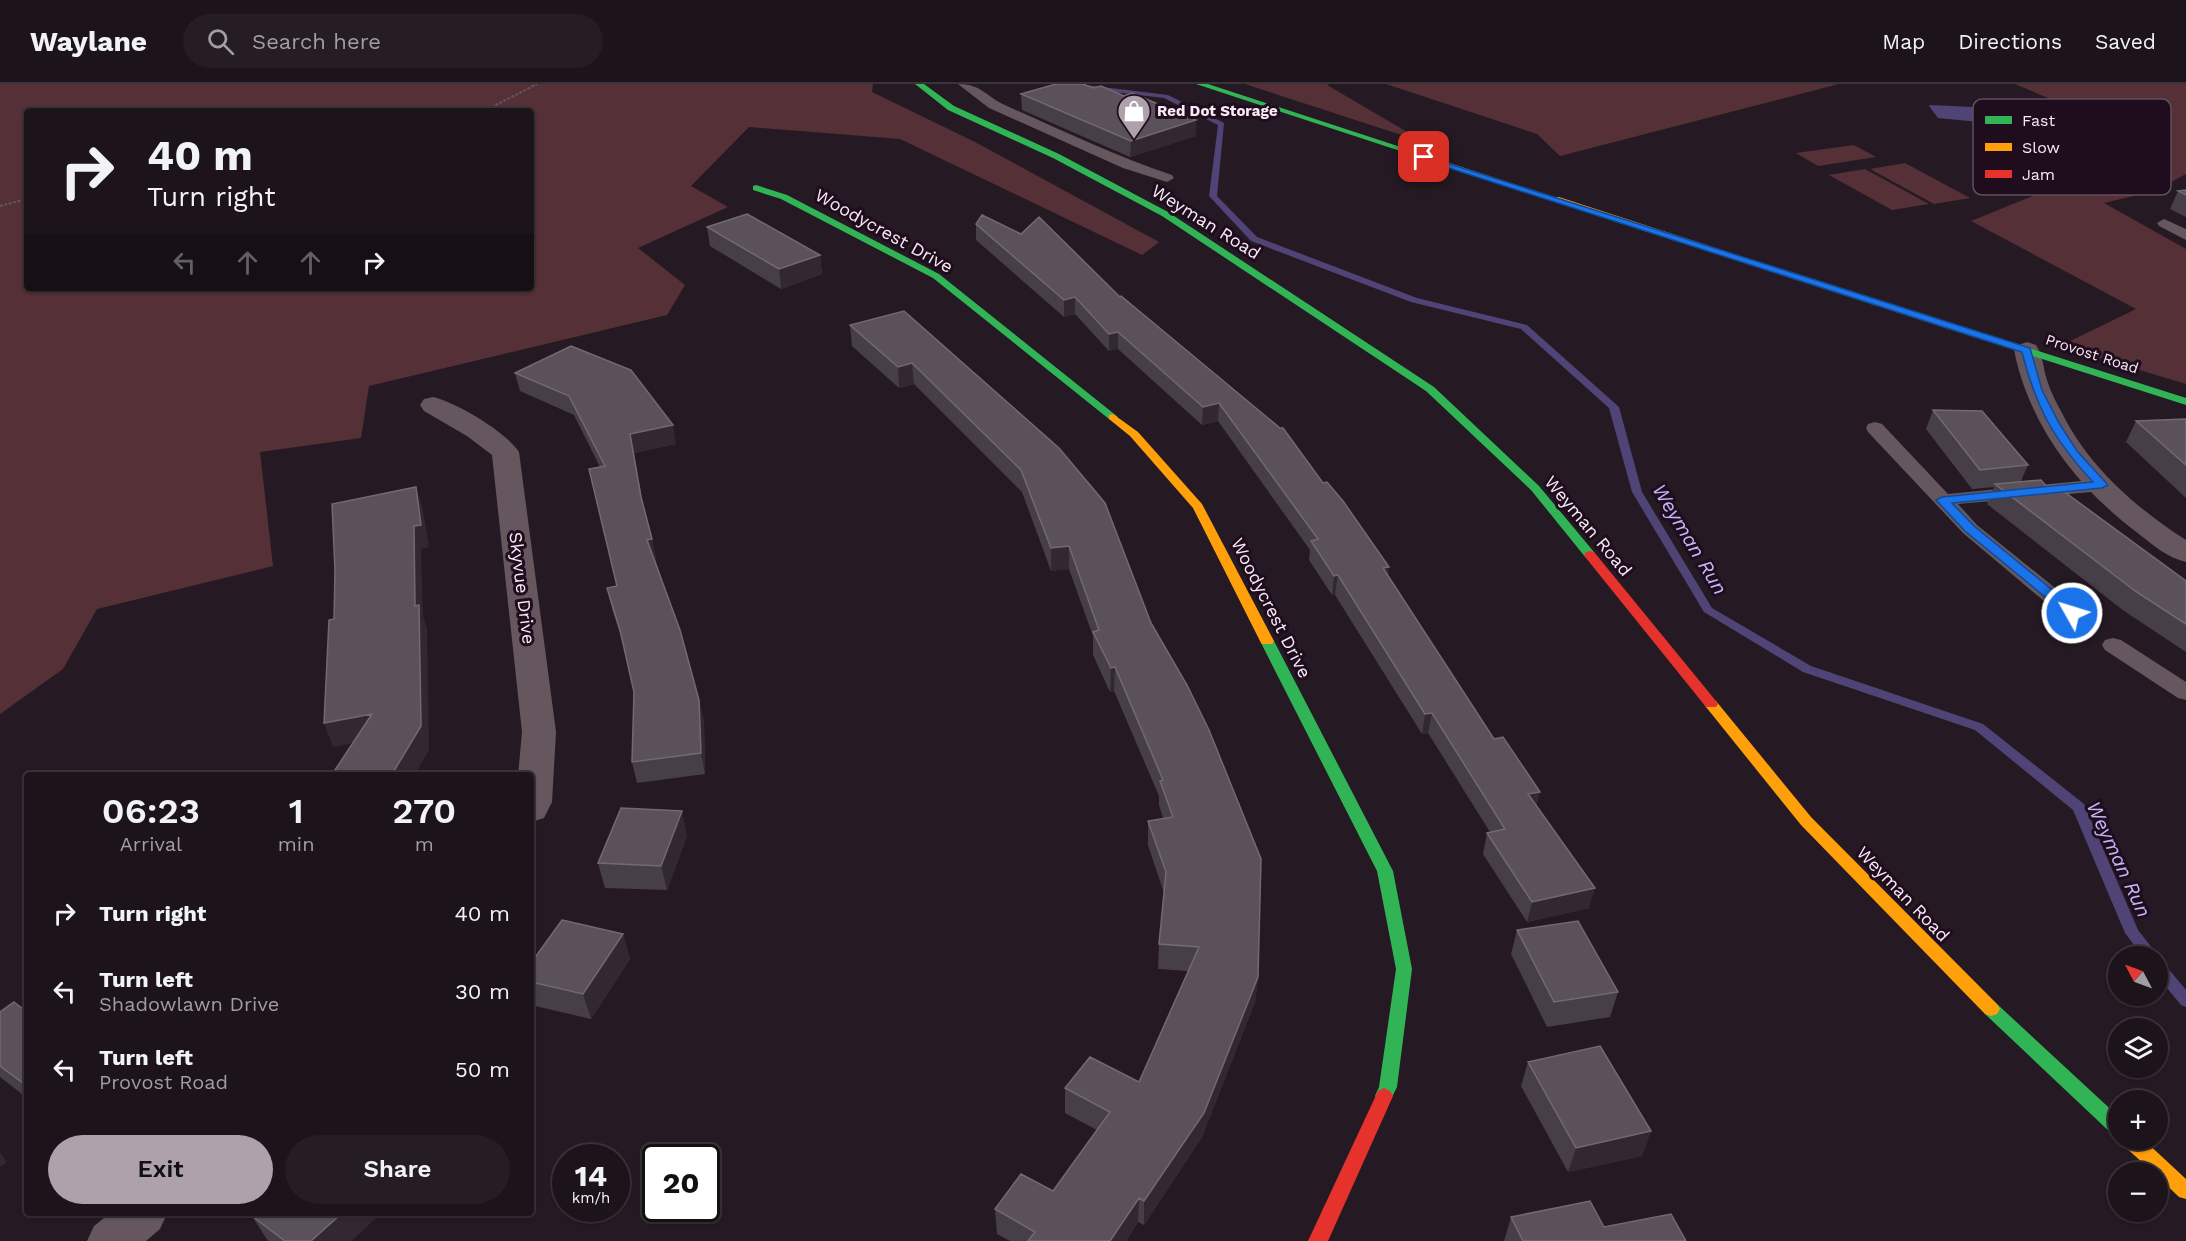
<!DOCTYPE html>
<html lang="en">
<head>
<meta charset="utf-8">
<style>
	:root { --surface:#1c141a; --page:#251d23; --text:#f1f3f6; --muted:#a09ea2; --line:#3a3339; --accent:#aea1ac }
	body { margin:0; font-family:"Work Sans",sans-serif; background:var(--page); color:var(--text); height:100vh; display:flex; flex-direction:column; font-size:22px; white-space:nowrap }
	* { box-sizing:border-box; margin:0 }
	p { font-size:20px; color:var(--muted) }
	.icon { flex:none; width:33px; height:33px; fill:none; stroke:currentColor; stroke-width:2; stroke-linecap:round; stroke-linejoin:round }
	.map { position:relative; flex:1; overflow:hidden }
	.panel { position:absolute; left:24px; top:688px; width:510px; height:444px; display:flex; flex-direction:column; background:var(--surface); border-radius:6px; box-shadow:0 2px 4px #0004,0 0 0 2px var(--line) }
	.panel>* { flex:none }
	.banner { position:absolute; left:24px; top:24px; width:510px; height:183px; border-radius:6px; box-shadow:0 2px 4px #0004,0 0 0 2px var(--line); background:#1c141a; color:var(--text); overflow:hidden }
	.needle { width:39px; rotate:311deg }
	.fabs { position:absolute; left:2108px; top:862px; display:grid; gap:12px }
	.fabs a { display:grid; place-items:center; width:60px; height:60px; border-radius:50%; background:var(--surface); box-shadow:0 2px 4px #0004,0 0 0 2px var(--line); font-size:30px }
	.speed { position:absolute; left:552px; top:1060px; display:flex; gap:12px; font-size:30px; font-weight:700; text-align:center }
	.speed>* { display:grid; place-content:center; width:78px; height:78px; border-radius:50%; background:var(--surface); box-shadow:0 2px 4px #0004,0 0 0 2px var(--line); line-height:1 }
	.speed small { font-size:15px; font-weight:400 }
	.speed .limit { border:3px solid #111; border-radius:9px; background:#fff; color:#111 }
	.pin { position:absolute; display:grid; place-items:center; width:51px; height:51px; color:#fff; margin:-26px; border-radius:12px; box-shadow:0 3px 9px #0006 }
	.me { position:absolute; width:66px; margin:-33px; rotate:309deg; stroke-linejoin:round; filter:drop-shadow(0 0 4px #0008) }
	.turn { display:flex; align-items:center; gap:21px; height:126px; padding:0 24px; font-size:27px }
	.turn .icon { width:78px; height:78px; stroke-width:2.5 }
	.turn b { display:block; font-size:42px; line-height:51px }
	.lanes { display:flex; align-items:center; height:57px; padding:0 24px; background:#0003; justify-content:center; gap:30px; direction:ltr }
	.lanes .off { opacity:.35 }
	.eta { display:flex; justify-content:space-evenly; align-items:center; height:102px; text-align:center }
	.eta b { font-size:36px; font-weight:600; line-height:42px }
	.cta { display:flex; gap:12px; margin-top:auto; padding:12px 24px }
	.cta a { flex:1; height:69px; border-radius:36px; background:var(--accent); color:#111; font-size:24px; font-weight:600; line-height:69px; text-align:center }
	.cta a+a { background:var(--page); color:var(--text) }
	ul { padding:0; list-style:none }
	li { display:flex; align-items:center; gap:18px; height:78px; padding:0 24px }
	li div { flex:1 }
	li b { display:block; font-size:22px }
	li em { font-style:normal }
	header { display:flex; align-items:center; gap:36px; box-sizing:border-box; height:84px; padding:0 30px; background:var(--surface); border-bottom:2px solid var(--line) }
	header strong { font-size:28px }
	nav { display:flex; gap:33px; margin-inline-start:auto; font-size:21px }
	.search { width:420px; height:54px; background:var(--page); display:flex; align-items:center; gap:15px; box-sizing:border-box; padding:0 21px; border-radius:33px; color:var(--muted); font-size:22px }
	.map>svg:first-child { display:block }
</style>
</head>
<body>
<header>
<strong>Waylane</strong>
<div class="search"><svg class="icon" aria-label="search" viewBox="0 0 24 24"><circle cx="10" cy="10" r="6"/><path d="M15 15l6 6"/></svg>Search here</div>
<nav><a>Map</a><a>Directions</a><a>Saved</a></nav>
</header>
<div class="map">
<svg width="2186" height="1157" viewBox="0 0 2186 1157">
	<rect width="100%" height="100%" fill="#251a23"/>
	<path fill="#553036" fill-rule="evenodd" d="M0,0H873L872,8L975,58L1159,158L1142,171L900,55L749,43L691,102L728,123L638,164L685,201L667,231L369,302L361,354L260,368L273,482L97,525L63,585L0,630ZM27,27H531V204H27Z
		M1245,0H1329L1327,1L1426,59Z
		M1386,0H1839L1560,72L1537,50Z
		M2015,0H2186V90L2154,107L2104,119L2186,165V300L2060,262L2136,225L1971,137L2114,79L2055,17Z
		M1854,61L1876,73L1818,82L1796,69Z
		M1905,79L1970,114L1934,120L1870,85Z
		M1865,85L1929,120L1892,126L1829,91Z"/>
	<path fill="#4f4475" d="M1930,21L2016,25L2045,56L2041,58L2000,56L1994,54L1979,38L1938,34L1929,22Z"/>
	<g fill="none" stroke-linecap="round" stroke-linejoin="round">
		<path fill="#4f4475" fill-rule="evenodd" d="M1078,0L1168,11L1224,39L1217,112L1257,153L1417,214L1527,241L1619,323L1642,408L1712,524L1811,582L1983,640L2084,720L2138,846L2156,869L2158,873L2157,875L2162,877L2186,906V923L2181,921L2157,892V873H2143L2125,849L2073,726L1975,646L1803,588L1704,528L1632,408L1609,324L1521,245L1411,218L1251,157L1209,112L1218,41L1164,14L1088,5Z"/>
		<path stroke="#62565e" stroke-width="2" stroke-dasharray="3 1.5" stroke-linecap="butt" d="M474,27L486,26L537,0
			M0,122L27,115"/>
		<path fill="#66575e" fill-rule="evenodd" d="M958,0C982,0 986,13 1007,22C1061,46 1115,72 1172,91L1174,94L1167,98L1123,84L989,24Z
			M2164,135L2186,145V156L2159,142L2157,139Z
			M1875,338L1882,340L1948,410L2102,395L2109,397L2112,401L2109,405L2102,407L1958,420L1977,441L2080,524L2083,529L2080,534L2072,536L2064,534L1963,449L1868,348L1866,344L1868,340Z
			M2113,554L2121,556L2186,598V616L2178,614L2105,566L2102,561L2105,556Z"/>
		<path fill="#66575e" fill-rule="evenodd" d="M2027,258L2036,261C2043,271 2043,284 2047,296C2050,307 2056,318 2062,329C2088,382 2137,425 2186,456V478C2168,474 2153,461 2139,450C2078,405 2029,341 2014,266L2018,261Z
			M433,313C457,319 505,347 519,368L556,648L552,718L544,734L531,738V692H518L522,648L492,371L467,352L424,327L420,321L424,315Z
			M109,1130H167L160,1145L146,1157H87L94,1142Z"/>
		<path fill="#30b455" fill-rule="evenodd" d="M915,0H924L954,22L1059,70L1168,128L1434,303L1539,402L1594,468L1596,471L1594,474H1586L1531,406L1426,307L1162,132L1053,74L948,26Z
			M1196,0H1208L1560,115L1553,117Z
			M756,101L787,111L939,190L1118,333L1113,336L1109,335L933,194L781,115L753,106V102Z
			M1956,241L2186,314V321L1952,246V242Z
			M1267,553L1274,557L1393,787L1412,885L1397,1003L1390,1017L1384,1020L1378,1017L1375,1012L1379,1003L1396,885L1377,787L1260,557Z
			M1991,918L1997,920L2118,1032V1052L2112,1050L1985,930L1982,925L1985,920Z"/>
		<path fill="#ff9f0a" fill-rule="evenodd" d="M1553,113H1559L1961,244L1960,246H1952L1553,117Z
			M1113,330L1138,348L1202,420L1274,557L1272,560H1262L1260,557L1193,424L1130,352L1109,335V331Z
			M1711,615L1716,617L1811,733L1997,920L2000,925L1997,930L1991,932L1985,930L1801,741L1706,623L1704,620Z
			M2122,1056H2144L2186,1095V1115L2179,1113L2157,1092V1089H2154L2124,1062Z"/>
		<path fill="#e5322d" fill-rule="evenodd" d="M1590,467L1594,468L1716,617L1718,620L1716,623H1706L1586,474L1584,471L1586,468Z
			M1384,1004L1390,1007L1393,1012L1328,1157H1308L1378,1007Z"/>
	</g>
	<path fill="#473f48" d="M1021,10L1196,52L1130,73L1022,26Z
		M2186,106V133L2170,125L2178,107Z
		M1039,133L1388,492L1536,721L1589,824L1527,838L1483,770L1487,749L1490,748L1428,649L1422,650L1335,511H1332L1309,476L1310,466L1218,337L1202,341L1118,265L1109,267L1075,230L1064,233L976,156V140L1021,150Z
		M707,143L820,171L822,190L781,205L710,162Z
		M850,241L1059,364L1258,893L1255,918L1202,1053L1144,1141L1138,1138L1126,1157H1010L997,1150L995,1125L1053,1107L1097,1046L1065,1029V1004L1139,998L1188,887L1158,885L1159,860L1164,809L1148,761V737L1163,734L1159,721V712L1114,607L1110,608L1093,571V552L1069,485L1051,487L1022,408L914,300L899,304L852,262Z
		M515,289L676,360L634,369L643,421L652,455L656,475H655L704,637L705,690L637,699L632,678L634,608L625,565L612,525L607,504L617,502L600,383L574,331L520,307Z
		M1933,326L2028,381L2021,397L2046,402L2186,497V568L2124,527L1987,420L1994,403L1972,405L1926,345Z
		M2186,335V414L2126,358L2136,337Z
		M687,752L667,806L605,804L598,779Z
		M1517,846L1618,908L1610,933L1547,943L1511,870Z
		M623,850L630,875L591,935L531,921V879Z
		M27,926V1014L0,993V928L26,927Z
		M1528,978L1651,1047L1642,1072L1568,1088L1521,1002Z
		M255,1130H379V1131L351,1157H268L252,1132Z
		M1511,1133L1604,1143L1686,1157H1504Z"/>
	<path fill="#322831" d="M1196,36V52L1130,73L1131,57Z
		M820,171L822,190L781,205L779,185Z
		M1075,213V230L1064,233V216Z
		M1118,248V265L1109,267V250Z
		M912,279L914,300L899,304L898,283Z
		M1219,319L1218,337L1202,341L1203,323Z
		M673,341L676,360L634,369L645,433L630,350Z
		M416,403L423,426L429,463L421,465L423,532L427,544L429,666L414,692H391L415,522L414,442Z
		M652,455L656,475L652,476L647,456Z
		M1069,462V485L1051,487V464Z
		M1389,483L1387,502L1383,484Z
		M1338,491L1335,511H1332L1334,492Z
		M1115,583L1114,607L1110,608L1111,584Z
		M699,616L704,637L705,690L701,669Z
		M1432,629L1428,649L1422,650L1425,630Z
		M372,630L381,654L333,663L324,639Z
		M1540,708L1535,728L1528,710Z
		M682,727L687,752L667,806L661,782Z
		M1595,804L1589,824L1527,838L1532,818Z
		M623,850L630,875L591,935L583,910Z
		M1258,893L1255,918L1202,1053L1144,1141V1117Z
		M1651,1047L1642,1072L1568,1088L1576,1064Z
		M0,1068L7,1078L0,1083Z
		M1139,1114L1138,1138L1126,1157H1110Z
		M341,1130H379V1131L351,1157H311Z"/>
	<path fill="#5a515b" stroke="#736973" stroke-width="1.5" d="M1056,0H1083L1093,4L1101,2L1124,12L1132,9L1196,36L1131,57L1021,10Z
		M2186,106V111L2178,107Z
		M747,130L820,171L779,185L707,143Z
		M982,131L1021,150L1039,133L1120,213L1121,212L1280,344H1283L1323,399L1327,398L1343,417L1389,483L1383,484L1494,655L1503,653L1540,708L1528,710L1595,804L1532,818L1487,749L1505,745L1432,629L1425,630L1338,491L1334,492L1311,457L1318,455L1219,319L1203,323L1118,248L1109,250L1075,213L1064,216L976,140Z
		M904,227L1059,364L1105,419L1151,539L1187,601L1209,646L1261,775L1258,893L1204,1029L1144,1117L1139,1114L1110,1157H1028L1035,1148L995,1125L1021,1090L1053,1107L1110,1028L1065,1004L1090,973L1139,998L1199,863L1159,860L1166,788L1148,737L1173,733L1160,697L1163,696L1115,583L1111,584L1093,548L1099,546L1069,462L1051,464L1021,386L912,279L898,283L850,241Z
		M571,262L631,286L673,341L630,350L641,413L652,455L647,456L680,546L699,616L701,669L632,678L634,608L620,546L607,504L617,502L589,385L605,382L569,312L515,289Z
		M1933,326L1982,327L2028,381L1980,386Z
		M2186,335V381L2136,337Z
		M2041,396L2046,402L2055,401L2186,497V540L2135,507L1995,400Z
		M416,403L421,441L414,442L415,522L419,521L421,642L391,692H331L372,630L324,639L329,536L334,535L335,486L332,420Z
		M621,724L682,727L661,782L598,779Z
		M562,836L623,850L583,910L531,898V879Z
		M1578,837L1618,908L1554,918L1517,846Z
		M14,918L26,927L27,926V1002L0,982V928Z
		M1600,962L1651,1047L1576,1064L1528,978Z
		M1590,1117L1604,1143L1671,1130L1686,1157H1523L1511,1133Z
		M255,1130H341L311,1157H285L252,1132Z"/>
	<path fill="#1a73e8" stroke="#114b97" stroke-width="1.5" d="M1421,71L2030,264L2042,306L2059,339L2077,367L2108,401L2102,404L1952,419L1974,442L2077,526L2079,529L2077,531H2067L1965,447L1936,416L1942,413L2093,398C2054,356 2036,324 2022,268L1421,75Z"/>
	<defs>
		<g id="shop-pin" transform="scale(1.725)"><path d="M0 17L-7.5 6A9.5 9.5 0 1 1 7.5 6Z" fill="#aea1ac" stroke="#1f0d1d"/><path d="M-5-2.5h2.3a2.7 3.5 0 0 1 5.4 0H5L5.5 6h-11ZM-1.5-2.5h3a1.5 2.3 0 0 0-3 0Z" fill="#fff"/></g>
	</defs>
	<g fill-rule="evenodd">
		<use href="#shop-pin" x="1134" y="27"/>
	</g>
	<g text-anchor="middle" stroke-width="6" stroke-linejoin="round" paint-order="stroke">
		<g font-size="15" font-weight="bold" fill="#f8eaf6" stroke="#1f0d1d" text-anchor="start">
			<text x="1157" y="32">Red Dot Storage</text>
		</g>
		<g font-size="15" fill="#f8eaf6" stroke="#1f0d1d">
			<text transform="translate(2092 270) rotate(18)" y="5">Provost Road</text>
		</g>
		<g font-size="18" fill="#f8eaf6" stroke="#1f0d1d">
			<text transform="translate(1206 138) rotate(32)" y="6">Weyman Road</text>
			<text transform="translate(884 147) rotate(29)" y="6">Woodycrest Drive</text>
			<text transform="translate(1588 442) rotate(50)" y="6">Weyman Road</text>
			<text transform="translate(522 504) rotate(83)" y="6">Skyvue Drive</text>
			<text transform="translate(1271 524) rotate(63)" y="6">Woodycrest Drive</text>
			<text transform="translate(1903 810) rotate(46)" y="6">Weyman Road</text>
		</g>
		<g font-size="20" font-style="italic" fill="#c3b7fa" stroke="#1f0d1d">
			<text transform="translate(1690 455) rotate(59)" y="7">Weyman Run</text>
			<text transform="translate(2119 775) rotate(65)" y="7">Weyman Run</text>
		</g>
	</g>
	<rect x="1973" y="15" width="198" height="96" rx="9" fill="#1f0d1d" stroke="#604f5e" stroke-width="1.5"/>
	<rect x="1985" y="32" width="27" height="8" fill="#30b455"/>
	<rect x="1985" y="59" width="27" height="8" fill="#ff9f0a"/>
	<rect x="1985" y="86" width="27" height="8" fill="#e5322d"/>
	<g font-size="16" fill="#f8eaf6">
		<text x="2022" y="42">Fast</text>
		<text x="2022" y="69">Slow</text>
		<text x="2022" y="96">Jam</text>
	</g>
</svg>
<div class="fabs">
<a><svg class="needle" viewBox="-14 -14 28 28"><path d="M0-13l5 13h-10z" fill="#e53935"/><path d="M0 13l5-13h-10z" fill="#a09ea2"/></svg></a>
<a><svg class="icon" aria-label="layers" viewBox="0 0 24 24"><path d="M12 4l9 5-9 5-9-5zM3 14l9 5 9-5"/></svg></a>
<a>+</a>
<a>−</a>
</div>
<div class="speed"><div>14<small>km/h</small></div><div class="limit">20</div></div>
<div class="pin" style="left:1424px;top:73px;background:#d93025"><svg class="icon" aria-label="arrive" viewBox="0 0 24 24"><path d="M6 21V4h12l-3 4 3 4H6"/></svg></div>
<svg class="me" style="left:2072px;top:529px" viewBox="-20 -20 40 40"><circle r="17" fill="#1a73e8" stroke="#fff" stroke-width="3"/><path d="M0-11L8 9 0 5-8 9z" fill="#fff"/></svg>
<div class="banner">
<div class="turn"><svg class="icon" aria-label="right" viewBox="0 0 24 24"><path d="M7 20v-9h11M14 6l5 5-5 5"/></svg><div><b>40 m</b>Turn right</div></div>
<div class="lanes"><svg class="icon off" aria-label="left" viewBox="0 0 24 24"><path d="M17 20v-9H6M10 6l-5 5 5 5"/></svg><svg class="icon off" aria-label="ahead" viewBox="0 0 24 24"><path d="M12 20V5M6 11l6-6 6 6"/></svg><svg class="icon off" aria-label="ahead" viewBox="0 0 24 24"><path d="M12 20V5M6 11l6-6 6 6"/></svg><svg class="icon" aria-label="right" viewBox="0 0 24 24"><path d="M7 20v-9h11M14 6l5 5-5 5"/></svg></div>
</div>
<section class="panel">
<div class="eta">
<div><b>06:23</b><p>Arrival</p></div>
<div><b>1</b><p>min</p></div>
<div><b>270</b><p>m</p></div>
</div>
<ul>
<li><svg class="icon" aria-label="right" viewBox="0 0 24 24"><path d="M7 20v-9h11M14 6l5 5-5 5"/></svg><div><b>Turn right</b></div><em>40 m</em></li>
<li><svg class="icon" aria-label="left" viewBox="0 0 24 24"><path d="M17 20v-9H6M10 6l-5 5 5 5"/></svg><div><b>Turn left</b><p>Shadowlawn Drive</p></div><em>30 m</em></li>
<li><svg class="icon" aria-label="left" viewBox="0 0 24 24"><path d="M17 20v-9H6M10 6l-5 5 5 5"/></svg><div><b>Turn left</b><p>Provost Road</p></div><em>50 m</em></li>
</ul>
<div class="cta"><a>Exit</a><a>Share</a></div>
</section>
</div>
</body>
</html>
